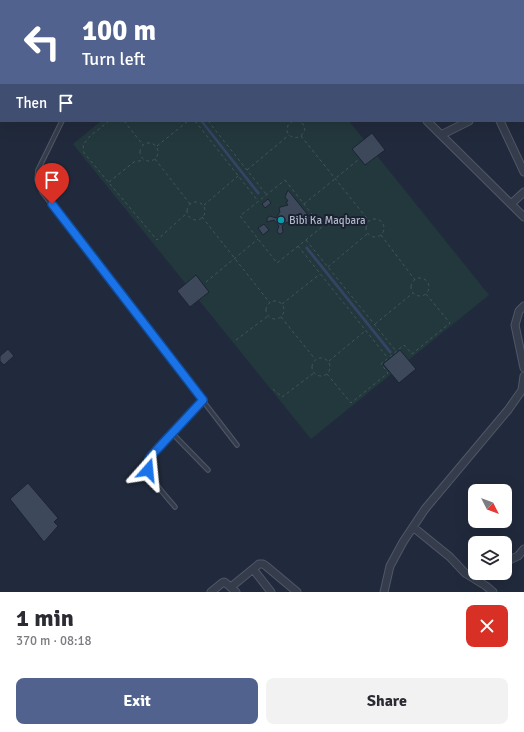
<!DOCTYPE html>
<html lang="en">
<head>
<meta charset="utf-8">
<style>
	:root { --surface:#fff; --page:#f2f2f3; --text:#2b2b33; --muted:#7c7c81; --accent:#51628e }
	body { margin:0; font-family:Signika,sans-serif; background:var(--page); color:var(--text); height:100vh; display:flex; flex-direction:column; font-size:15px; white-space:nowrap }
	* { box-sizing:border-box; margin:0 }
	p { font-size:13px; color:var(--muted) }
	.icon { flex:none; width:22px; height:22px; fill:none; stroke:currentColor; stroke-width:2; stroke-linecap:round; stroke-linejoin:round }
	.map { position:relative; height:592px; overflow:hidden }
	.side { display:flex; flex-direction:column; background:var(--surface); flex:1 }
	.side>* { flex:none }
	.banner { position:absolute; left:0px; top:0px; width:524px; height:122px; box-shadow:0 4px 16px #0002; background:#51628e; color:#fff; overflow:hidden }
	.needle { width:26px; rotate:132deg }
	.fabs { position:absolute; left:468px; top:484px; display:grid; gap:8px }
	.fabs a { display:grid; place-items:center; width:44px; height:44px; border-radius:8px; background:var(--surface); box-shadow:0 4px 16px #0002; font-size:20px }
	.pin { position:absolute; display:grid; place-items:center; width:34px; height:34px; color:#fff; margin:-41px -17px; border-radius:50% 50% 50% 0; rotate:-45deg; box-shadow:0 0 4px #0007 }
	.pin .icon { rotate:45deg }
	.me { position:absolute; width:44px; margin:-22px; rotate:18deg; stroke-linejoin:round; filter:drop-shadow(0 0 3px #0008) }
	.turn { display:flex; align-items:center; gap:14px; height:84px; padding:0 16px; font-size:18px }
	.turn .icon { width:52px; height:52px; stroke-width:2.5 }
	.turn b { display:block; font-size:28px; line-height:34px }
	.then { display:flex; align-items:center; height:38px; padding:0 16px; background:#0003; gap:8px; font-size:15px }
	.round { display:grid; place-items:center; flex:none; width:42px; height:42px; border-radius:8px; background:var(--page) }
	.headline { display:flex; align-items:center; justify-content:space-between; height:68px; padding:0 16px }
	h1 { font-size:24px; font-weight:800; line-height:30px }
	.action { display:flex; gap:8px; margin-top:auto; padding:8px 16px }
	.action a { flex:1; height:46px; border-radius:8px; background:var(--accent); color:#fff; font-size:16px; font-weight:800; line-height:46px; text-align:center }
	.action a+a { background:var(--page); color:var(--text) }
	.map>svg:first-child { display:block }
</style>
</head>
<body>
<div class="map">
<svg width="524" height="592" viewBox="0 0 524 592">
	<rect width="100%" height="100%" fill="#212a3c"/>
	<path fill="#23383d" d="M101,121H349L489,295L311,439L73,144Z"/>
	<path fill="#344464" d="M200,121H203L260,193L258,195Z
		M307,246L392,352L390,354L305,248Z"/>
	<path fill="#3d485b" stroke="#1c2433" d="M372,133L385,150L365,165L352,149Z
		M288,190L312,220L307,224L301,217L293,224L287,222L282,226L283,232L282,233L280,234L278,233L277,231L279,226L274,220L267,222V218L270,216L276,218L280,212L279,209L280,207L288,205L286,202L288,201L285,197Z
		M268,199L271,203L265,208L262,204Z
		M264,224L269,230L263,235L258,228Z
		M196,275L209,292L190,307L177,291Z
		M8,349L14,356L4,365L0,361V356Z
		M400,350L416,369L399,383L383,364Z
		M28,483L58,518L54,522L58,526L44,542L10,499Z"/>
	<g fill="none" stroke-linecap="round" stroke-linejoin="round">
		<g stroke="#505767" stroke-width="5.5">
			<path id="lane" d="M62,121L38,170L37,180L42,192L237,445
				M172,433L208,470
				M175,507C168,498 147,477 147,466C147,462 148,459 150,457L203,400"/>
		</g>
		<g stroke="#505767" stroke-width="9">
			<path id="street" d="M103,0L105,1
				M141,0L142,1
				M373,0L374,1
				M425,0L426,1
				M168,1L169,0
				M311,1L312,0
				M451,1L453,0
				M523,15L524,14
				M523,89L524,88
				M427,121L524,217
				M500,121L524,172
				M441,135L469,121
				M511,204L524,192
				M524,306L519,311L515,325L524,368
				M413,527L450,557L465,573L486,586L493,592
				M505,562L518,556L524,549
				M253,569L271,592
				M231,587L259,564H263L266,566L297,592
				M211,592L222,583L224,582L227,584L236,592
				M384,592L390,566L403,542L425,509L508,410L522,390L524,376"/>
		</g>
		<path stroke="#41555a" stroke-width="1" stroke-dasharray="3 3" stroke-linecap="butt" d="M109,121L90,136L83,145L84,153L157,240L187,213
			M124,121L143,145
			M195,121L258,201
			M208,121L266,194
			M293,121L288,125L287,132C291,138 295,139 301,136L305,130L303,124L299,121
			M301,136L369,221
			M140 152a9 9 0 1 1 18 0a9 9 0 1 1-18 0Z
			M157,146L188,121
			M155,159L190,204
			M247,170L289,135
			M285,180L322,227L277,263L240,216Z
			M109,182L134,162L144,160
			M187 211a9 9 0 1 1 18 0a9 9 0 1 1-18 0Z
			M304,204L358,160
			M204,205L238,176
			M202,217L270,303
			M366 228a9 9 0 1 1 18 0a9 9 0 1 1-18 0Z
			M381,235L415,280
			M306,240L396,351
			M298,246L387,357
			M328,267L367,234
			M411 287a9 9 0 1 1 18 0a9 9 0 1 1-18 0Z
			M206,282L258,239
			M266 310a9 9 0 1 1 18 0a9 9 0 1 1-18 0Z
			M282,304L320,274
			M281,317L315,359
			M375,324L413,293
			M236,340L268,316
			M312 367a9 9 0 1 1 18 0a9 9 0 1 1-18 0Z
			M329,361L365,331
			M327,374L351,403L388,373L381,364L404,345L412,354L450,323L426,294
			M273,389L282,397L314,373"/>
		<use href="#lane" stroke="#353d4c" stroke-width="3.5"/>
		<use href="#street" stroke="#353d4c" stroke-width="7"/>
	</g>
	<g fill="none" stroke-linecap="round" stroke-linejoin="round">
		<g stroke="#114b97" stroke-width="10">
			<path id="route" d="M52,204L203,400L150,457C147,462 146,465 148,470"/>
		</g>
		<use href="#route" stroke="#1a73e8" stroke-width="7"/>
	</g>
	<circle fill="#0f9aa8" stroke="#1a2231" stroke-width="1.5" cx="281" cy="220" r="4"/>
	<g text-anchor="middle" stroke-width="4" stroke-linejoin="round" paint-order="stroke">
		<g font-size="11" fill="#b0b7c8" stroke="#1a2231" text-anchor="start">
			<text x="289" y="224">Bibi Ka Maqbara</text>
		</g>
	</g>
</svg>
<div class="fabs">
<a><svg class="needle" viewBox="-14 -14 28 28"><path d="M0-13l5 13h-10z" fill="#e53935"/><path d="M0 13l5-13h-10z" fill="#7c7c81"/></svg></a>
<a><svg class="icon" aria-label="layers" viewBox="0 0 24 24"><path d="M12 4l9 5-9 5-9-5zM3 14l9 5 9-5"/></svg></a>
</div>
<div class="pin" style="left:52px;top:204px;background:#d93025"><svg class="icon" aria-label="arrive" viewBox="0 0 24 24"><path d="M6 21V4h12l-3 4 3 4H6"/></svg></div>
<svg class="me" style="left:148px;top:470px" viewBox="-20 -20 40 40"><path d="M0-17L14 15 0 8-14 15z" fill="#1a73e8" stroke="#fff" stroke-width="4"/></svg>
<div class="banner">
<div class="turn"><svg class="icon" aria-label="left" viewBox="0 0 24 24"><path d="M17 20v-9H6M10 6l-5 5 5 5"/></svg><div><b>100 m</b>Turn left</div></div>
<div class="then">Then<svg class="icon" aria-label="arrive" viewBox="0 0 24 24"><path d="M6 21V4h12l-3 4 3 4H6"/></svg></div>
</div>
</div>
<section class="side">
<div class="headline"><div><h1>1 min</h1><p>370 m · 08:18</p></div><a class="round" style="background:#d93025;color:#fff"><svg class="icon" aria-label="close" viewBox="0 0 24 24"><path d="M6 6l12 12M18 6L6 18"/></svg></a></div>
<div class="action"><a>Exit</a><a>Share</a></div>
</section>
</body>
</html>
